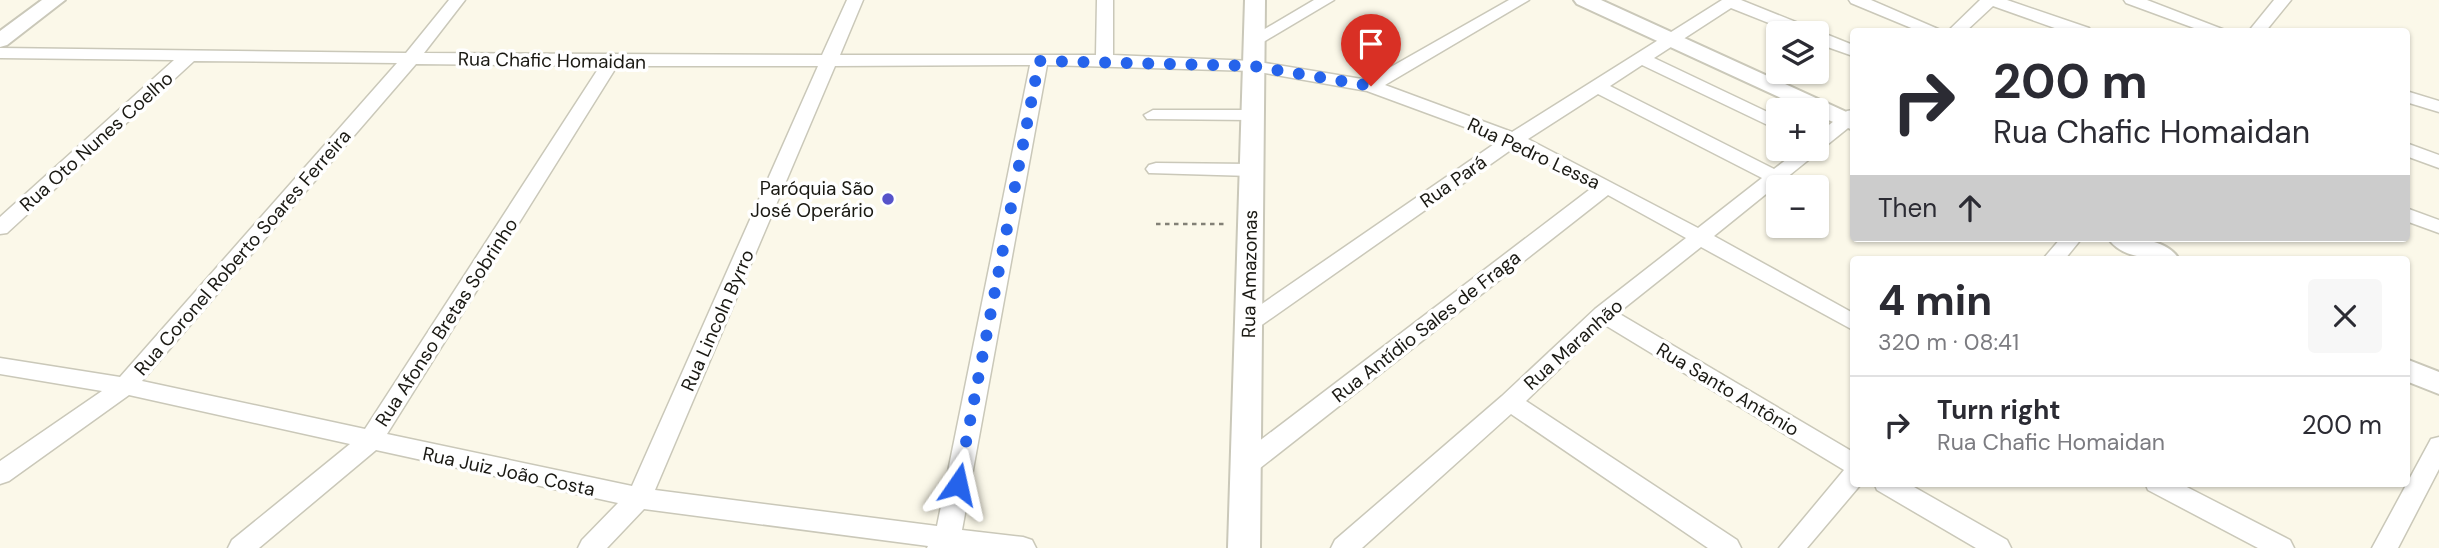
<!DOCTYPE html>
<html lang="en">
<head>
<meta charset="utf-8">
<style>
	:root { --surface:#fff; --page:#f7f7f7; --text:#2b2b33; --muted:#7c7c81; --line:#e1e1e2 }
	body { margin:0; font-family:"DM Sans",sans-serif; background:var(--page); color:var(--text); height:100vh; display:flex; flex-direction:column; font-size:26px; white-space:nowrap }
	* { box-sizing:border-box; margin:0 }
	p { font-size:23px; color:var(--muted) }
	.icon { flex:none; width:38px; height:38px; fill:none; stroke:currentColor; stroke-width:2; stroke-linecap:round; stroke-linejoin:round }
	.map { position:relative; flex:1; overflow:hidden }
	.side { position:absolute; left:1850px; top:256px; width:560px; height:231px; display:flex; flex-direction:column; background:var(--surface); border-radius:7px; box-shadow:0 2px 5px #0004 }
	.side>* { flex:none }
	.banner { position:absolute; left:1850px; top:28px; width:560px; height:214px; border-radius:7px; box-shadow:0 2px 5px #0004; background:#fff; color:var(--text); overflow:hidden }
	.controls { position:absolute; left:1766px; top:21px; display:grid; gap:14px }
	.controls a { display:grid; place-items:center; width:63px; height:63px; border-radius:7px; background:var(--surface); box-shadow:0 2px 5px #0004; font-size:35px }
	.pin { position:absolute; display:grid; place-items:center; width:60px; height:60px; color:#fff; margin:-72px -30px; border-radius:50% 50% 50% 0; rotate:-45deg; box-shadow:0 0 7px #0007 }
	.pin .icon { rotate:45deg }
	.me { position:absolute; width:77px; margin:-38px; rotate:11deg; stroke-linejoin:round; filter:drop-shadow(0 0 5px #0008) }
	.turn { display:flex; align-items:center; gap:24px; height:147px; padding:0 28px; font-size:32px }
	.turn .icon { width:91px; height:91px; stroke-width:2.5 }
	.turn b { display:block; font-size:49px; line-height:60px }
	.then { display:flex; align-items:center; height:66px; padding:0 28px; background:#0003; gap:14px; font-size:26px }
	.round { display:grid; place-items:center; flex:none; width:74px; height:74px; border-radius:7px; background:var(--page) }
	.headline { display:flex; align-items:center; justify-content:space-between; height:119px; padding:0 28px }
	h1 { font-size:42px; font-weight:700; line-height:52px }
	ul { padding:0; list-style:none }
	li { display:flex; align-items:center; gap:21px; height:98px; padding:0 28px; border-top:2px solid var(--line) }
	li div { flex:1 }
	li b { display:block; font-size:26px }
	li em { font-style:normal }
	.map>svg:first-child { display:block }
</style>
</head>
<body>
<div class="map">
<svg width="2439" height="548" viewBox="0 0 2439 548">
	<rect width="100%" height="100%" fill="#fbf8e9"/>
	<g fill="none" stroke-linecap="round" stroke-linejoin="round">
		<g stroke="#cac8b9" stroke-width="3">
			<path id="minor" d="M449,0H465L424,53L822,55L847,0H863L840,55H1096L1097,0H1113V55L1253,61L1368,80L1509,0H1529L1385,85L1512,132L1722,0H1741L1853,45V56L1816,43V33H1794L1731,8L1654,58L1778,117V130L1642,65L1610,86L1774,169L1800,149H1816V135L1847,111L1853,110V124L1714,236L1853,313V330L1701,247L1618,313L1853,452V483H1862L1807,548H1779L1844,470L1605,325L1526,401L1737,540L1741,548H1708L1511,414L1362,548H1331L1335,540L1502,396L1595,309L1686,238L1608,195L1255,472L1246,474L1237,472L1234,465L1237,458L1593,187L1515,147L1256,329L1248,332L1240,329L1237,324L1240,319L1500,140L1367,91L1253,71L1047,65L962,530L1023,537L1032,540L1036,548H927L928,546L644,509L607,548H578L582,540L618,503L376,450L259,548H228L232,540L350,444L129,395L9,481L0,484V461L102,391L0,374V358L120,377L397,63L194,61L7,233L0,234V217L174,60L0,58V48L406,53ZM416,64L600,66L365,429L142,381ZM1030,65L937,526L655,490L835,66ZM617,66H818L632,486L387,434ZM1598,94L1762,178L1698,228L1528,139Z
				M1314,0H1334L1260,44H1248L1246,40Z
				M1849,0H1871L1945,32H1921L1851,3Z
				M1980,0H2007L2089,28L2091,32H2066L1993,6L1965,32H1947Z
				M2124,0H2147L2230,32H2205L2126,3Z
				M2274,0H2291L2265,32H2248Z
				M2406,91L2439,101V112L2406,102Z
				M1153,110H1252L1261,115L1252,120L1147,119L1144,115Z
				M2406,143L2439,155V168L2406,156Z
				M1156,163L1251,164L1261,170L1251,176L1149,173L1146,169L1149,165Z
				M2406,208L2439,220V233L2406,221Z
				M2061,238H2082L2065,259H2043Z
				M2439,437V469L2398,548H2372L2431,439Z
				M1874,483H1907L2007,540L2011,548H1976L1877,490Z
				M2145,483H2179L2290,540L2294,548H2258L2148,490Z"/>
		</g>
		<g stroke="#cac8b9" stroke-width="4">
			<path id="tertiary" d="M42,0H65L7,45L0,47V31Z
				M1245,0H1265L1260,548H1228Z
				M1574,0H1601L1853,115V130L1816,115V110H1807L1577,4Z
				M2108,238C2131,238 2165,237 2179,259C2156,259 2122,260 2108,238Z
				M2406,359L2439,372V394L2406,381Z"/>
		</g>
		<path stroke="#828076" stroke-width="2.5" stroke-dasharray="4.5 4.5" stroke-linecap="butt" d="M1156,224H1227"/>
		<use href="#minor" fill="#fff" fill-rule="evenodd"/>
		<use href="#tertiary" fill="#fff" fill-rule="evenodd"/>
	</g>
	<g fill="none" stroke-linecap="round" stroke-linejoin="round">
		<path stroke="#2563eb" stroke-width="12" stroke-dasharray="0 21.6" d="M958,484L1039,61L1253,66L1371,86"/>
	</g>
	<circle fill="#5753ca" stroke="#fff" stroke-width="2.5" cx="888" cy="199" r="7"/>
	<g text-anchor="middle" stroke-width="7" stroke-linejoin="round" paint-order="stroke">
		<g font-size="19" fill="#1a1913" stroke="#fff">
			<text transform="translate(552 60) rotate(1)" y="7">Rua Chafic Homaidan</text>
			<text transform="translate(96 141) rotate(-42)" y="7">Rua Oto Nunes Coelho</text>
			<text transform="translate(1534 153) rotate(25)" y="7">Rua Pedro Lessa</text>
			<text transform="translate(1453 181) rotate(-35)" y="7">Rua Pará</text>
			<text transform="translate(242 252) rotate(-49)" y="7">Rua Coronel Roberto Soares Ferreira</text>
			<text transform="translate(1249 274) rotate(-89)" y="7">Rua Amazonas</text>
			<text transform="translate(717 320) rotate(-66)" y="7">Rua Lincoln Byrro</text>
			<text transform="translate(446 322) rotate(-57)" y="7">Rua Afonso Bretas Sobrinho</text>
			<text transform="translate(1426 326) rotate(-38)" y="7">Rua Antídio Sales de Fraga</text>
			<text transform="translate(1573 344) rotate(-42)" y="7">Rua Maranhão</text>
			<text transform="translate(1728 389) rotate(31)" y="7">Rua Santo Antônio</text>
			<text transform="translate(509 471) rotate(12)" y="7">Rua Juiz João Costa</text>
		</g>
		<g font-size="19" fill="#1a1913" stroke="#fff" text-anchor="end">
			<text x="874" y="195">Paróquia São<tspan x="874" dy="22">José Operário</tspan></text>
		</g>
	</g>
</svg>
<div class="controls">
<a><svg class="icon" aria-label="layers" viewBox="0 0 24 24"><path d="M12 4l9 5-9 5-9-5zM3 14l9 5 9-5"/></svg></a>
<a>+</a>
<a>−</a>
</div>
<div class="pin" style="left:1371px;top:86px;background:#d93025"><svg class="icon" aria-label="arrive" viewBox="0 0 24 24"><path d="M6 21V4h12l-3 4 3 4H6"/></svg></div>
<svg class="me" style="left:958px;top:484px" viewBox="-20 -20 40 40"><path d="M0-17L14 15 0 8-14 15z" fill="#2563eb" stroke="#fff" stroke-width="4"/></svg>
<div class="banner">
<div class="turn"><svg class="icon" aria-label="right" viewBox="0 0 24 24"><path d="M7 20v-9h11M14 6l5 5-5 5"/></svg><div><b>200 m</b>Rua Chafic Homaidan</div></div>
<div class="then">Then<svg class="icon" aria-label="ahead" viewBox="0 0 24 24"><path d="M12 20V5M6 11l6-6 6 6"/></svg></div>
</div>
<section class="side">
<div class="headline"><div><h1>4 min</h1><p>320 m · 08:41</p></div><a class="round"><svg class="icon" aria-label="close" viewBox="0 0 24 24"><path d="M6 6l12 12M18 6L6 18"/></svg></a></div>
<ul>
<li><svg class="icon" aria-label="right" viewBox="0 0 24 24"><path d="M7 20v-9h11M14 6l5 5-5 5"/></svg><div><b>Turn right</b><p>Rua Chafic Homaidan</p></div><em>200 m</em></li>
</ul>
</section>
</div>
</body>
</html>
